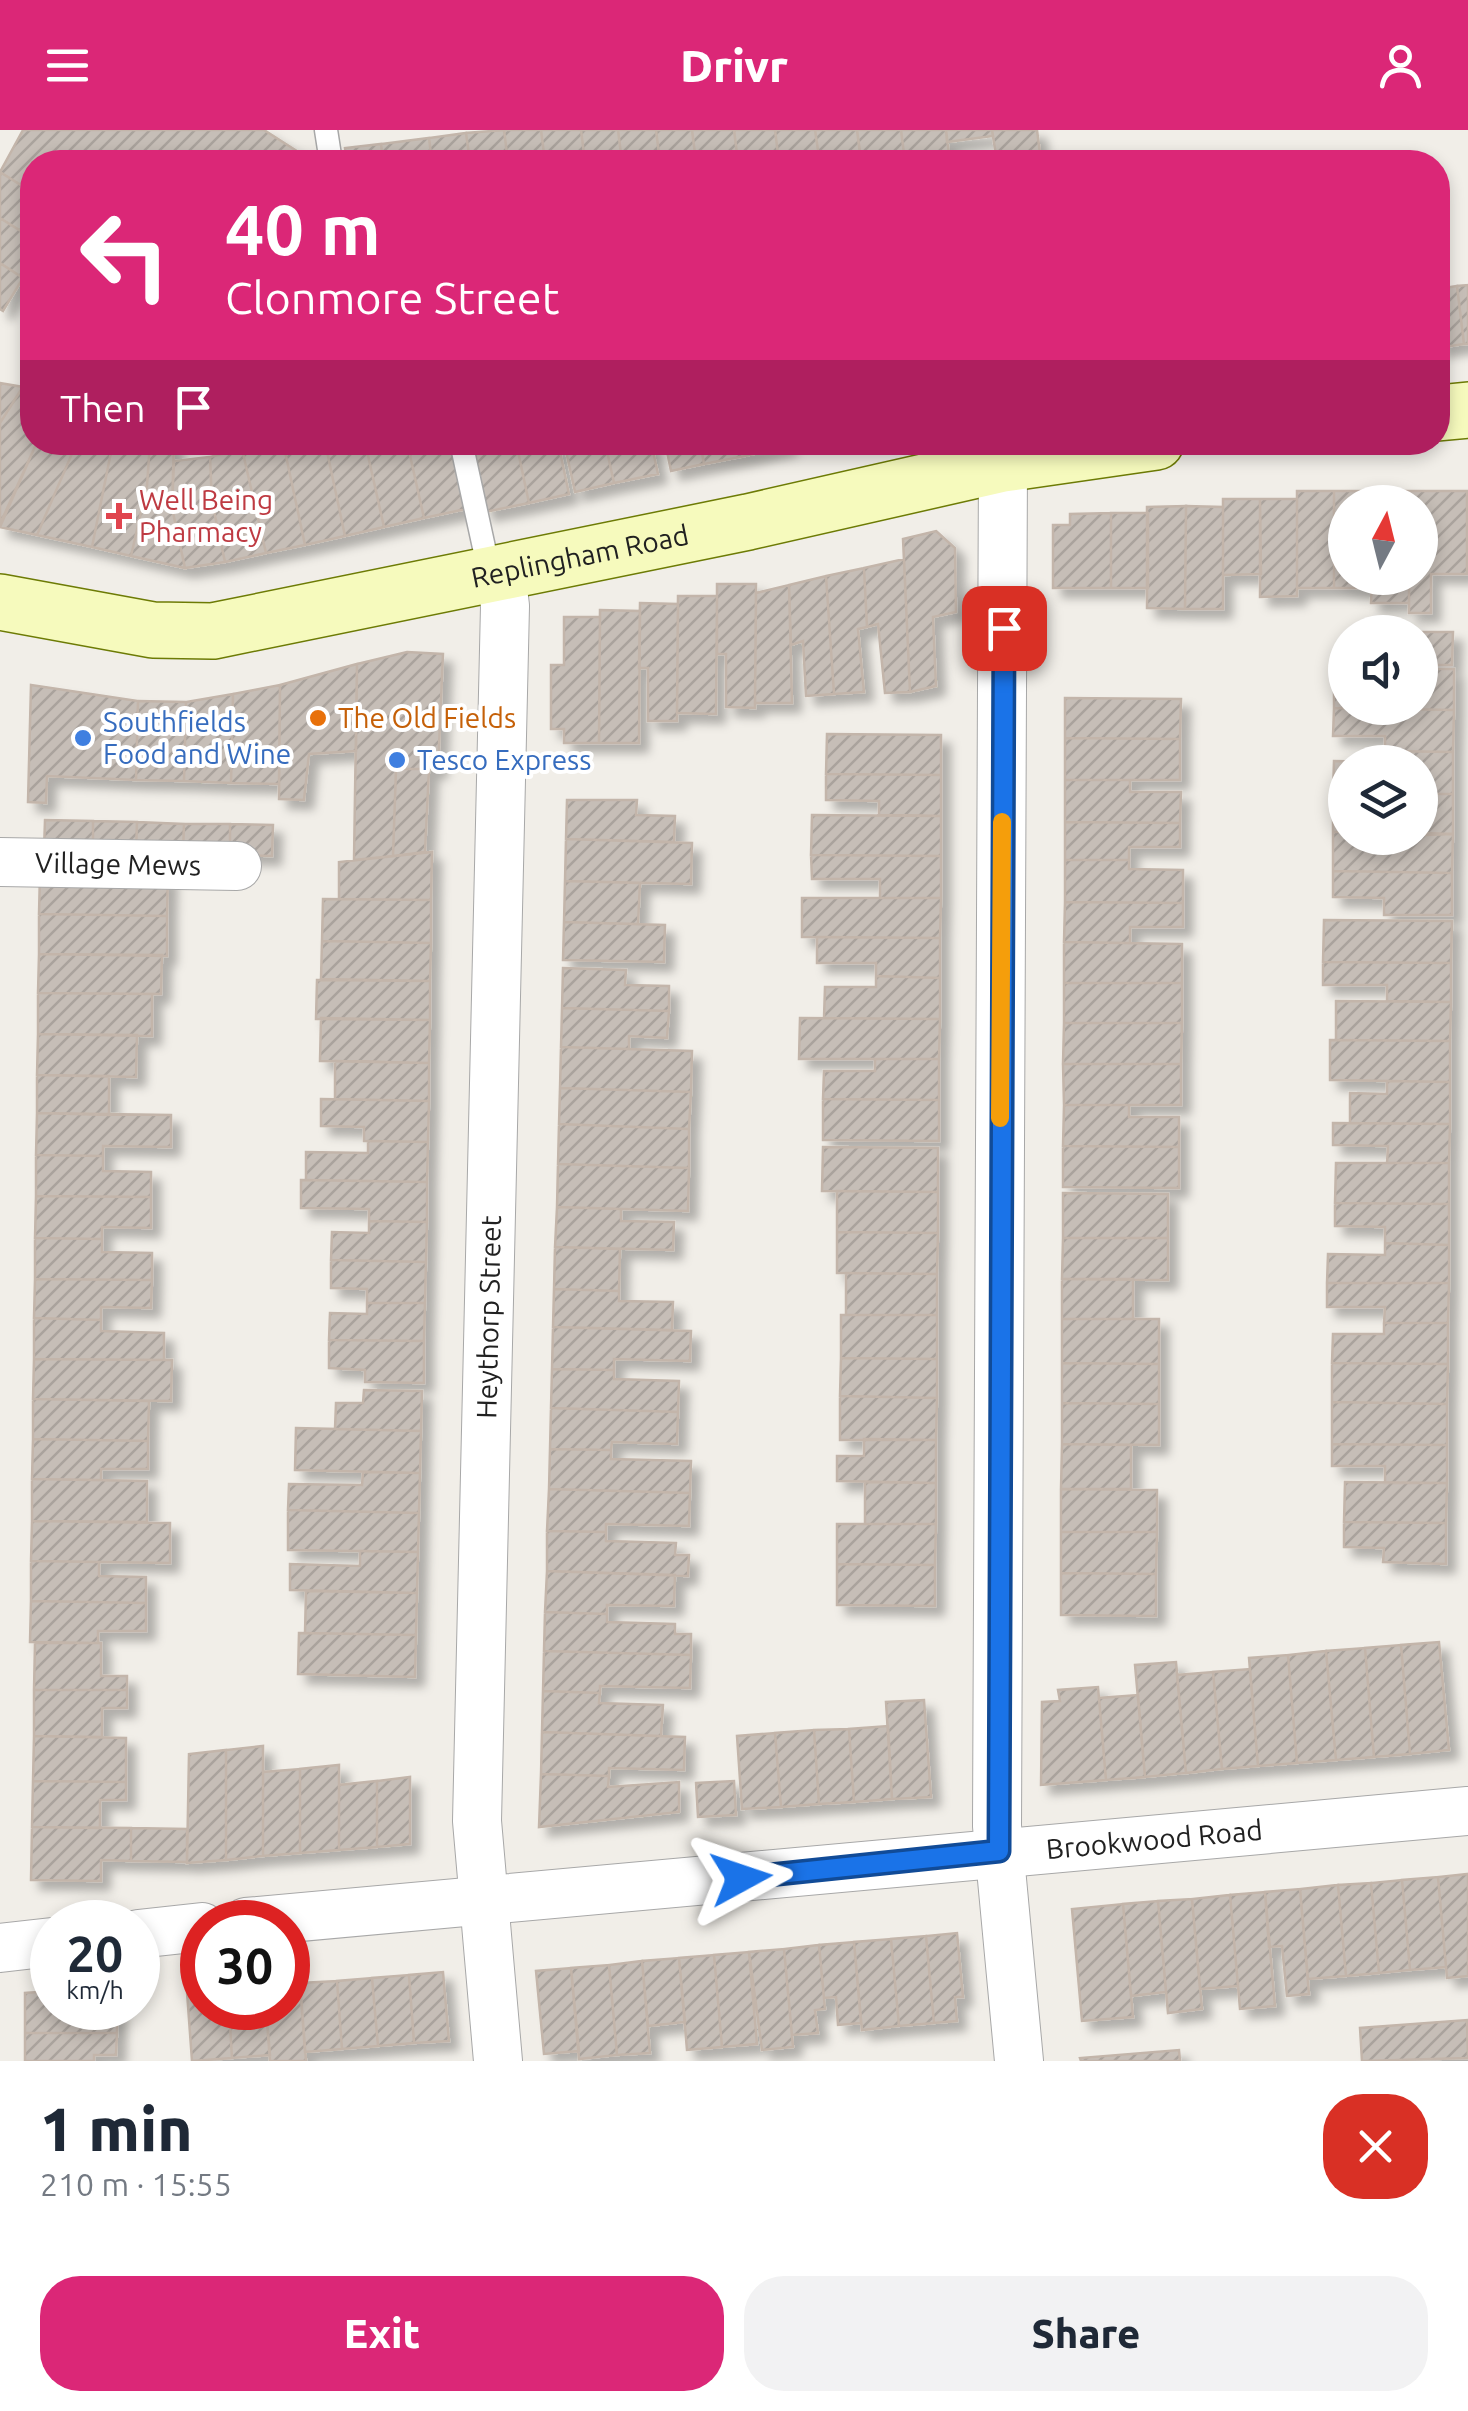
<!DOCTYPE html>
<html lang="en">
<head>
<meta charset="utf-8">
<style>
	:root { --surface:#fff; --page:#f2f2f3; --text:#1f2937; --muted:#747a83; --accent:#db2777 }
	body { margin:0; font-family:Ubuntu,sans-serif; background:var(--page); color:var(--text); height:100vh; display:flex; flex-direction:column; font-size:38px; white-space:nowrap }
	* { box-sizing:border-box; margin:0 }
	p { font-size:32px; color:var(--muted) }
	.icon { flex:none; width:55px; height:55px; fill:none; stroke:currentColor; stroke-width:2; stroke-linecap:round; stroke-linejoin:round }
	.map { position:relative; height:1931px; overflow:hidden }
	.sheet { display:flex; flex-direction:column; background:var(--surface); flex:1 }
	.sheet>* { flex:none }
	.top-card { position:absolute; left:20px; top:20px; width:1430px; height:305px; border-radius:40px; box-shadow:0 5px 15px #0003; background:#db2777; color:#fff; overflow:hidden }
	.needle { width:65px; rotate:7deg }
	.controls { position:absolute; left:1328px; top:355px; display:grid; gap:20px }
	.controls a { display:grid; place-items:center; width:110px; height:110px; border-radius:50%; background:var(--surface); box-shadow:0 5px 15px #0003; font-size:50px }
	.speed { position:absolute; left:30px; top:1770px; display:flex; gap:20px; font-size:50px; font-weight:700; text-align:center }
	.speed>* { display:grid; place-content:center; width:130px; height:130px; border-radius:50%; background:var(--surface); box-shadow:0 5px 15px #0003; line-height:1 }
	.speed small { font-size:25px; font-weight:400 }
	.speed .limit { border:15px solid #d22; background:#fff; color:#111 }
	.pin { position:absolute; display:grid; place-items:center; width:85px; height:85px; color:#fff; margin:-42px; border-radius:20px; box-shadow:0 5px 15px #0006 }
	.me { position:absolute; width:110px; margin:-55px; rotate:85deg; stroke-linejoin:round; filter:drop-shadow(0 0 8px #0008) }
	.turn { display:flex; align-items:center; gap:35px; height:210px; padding:0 40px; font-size:45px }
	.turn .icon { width:130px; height:130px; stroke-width:2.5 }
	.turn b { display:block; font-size:70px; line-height:85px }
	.then { display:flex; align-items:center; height:95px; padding:0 40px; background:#0003; gap:20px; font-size:38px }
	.round { display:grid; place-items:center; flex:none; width:105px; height:105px; border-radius:40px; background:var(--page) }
	.head { display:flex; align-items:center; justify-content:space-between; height:170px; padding:0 40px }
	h1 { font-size:60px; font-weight:800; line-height:75px }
	.cta { display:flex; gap:20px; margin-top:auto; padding:20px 40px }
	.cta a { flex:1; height:115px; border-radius:40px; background:var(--accent); color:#fff; font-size:40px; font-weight:800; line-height:115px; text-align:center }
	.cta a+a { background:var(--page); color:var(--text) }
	header { display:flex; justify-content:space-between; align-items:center; height:130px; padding:0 40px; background:var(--accent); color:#fff; font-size:45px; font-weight:800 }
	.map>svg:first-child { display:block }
</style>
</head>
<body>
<header><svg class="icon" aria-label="menu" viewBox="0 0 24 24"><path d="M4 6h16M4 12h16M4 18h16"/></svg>Drivr<svg class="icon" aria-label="person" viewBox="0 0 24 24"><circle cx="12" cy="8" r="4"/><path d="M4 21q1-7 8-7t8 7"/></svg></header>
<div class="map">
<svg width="1468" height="1931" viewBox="0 0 1468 1931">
	<defs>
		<pattern id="building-hatch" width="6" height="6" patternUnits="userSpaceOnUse" patternTransform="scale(2.5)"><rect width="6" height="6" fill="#c6beb7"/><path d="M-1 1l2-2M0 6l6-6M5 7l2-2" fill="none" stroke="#aaa39d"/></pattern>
		<filter id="shadow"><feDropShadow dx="9" dy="9" stdDeviation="5" flood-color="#0004"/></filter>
	</defs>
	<rect width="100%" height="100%" fill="#f1eee8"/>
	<path fill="url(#building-hatch)" stroke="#c3b5aa" stroke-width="2.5" filter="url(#shadow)" d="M23,0H264L314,32H32V62L0,42Z
		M504,0H541L545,32H508Z
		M504,0L508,32H470L466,3Z
		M541,0H581L585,32H545Z
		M581,0H618L622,32H585Z
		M618,0H656L660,32H622Z
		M656,0H692L696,32H660Z
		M692,0H734L738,32H696Z
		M734,0H775L779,32H738Z
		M775,0H815L819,27L779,32Z
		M815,0H857L860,22L819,27Z
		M857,0H901L905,32H861Z
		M901,0H946L950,32H905Z
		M946,0H992L993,6L947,12Z
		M992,0H1037L1041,31L997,32Z
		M466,3L470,32H432L429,8Z
		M429,8L432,32H383L381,14Z
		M381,14L383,32H347L345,18Z
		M0,42L32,62V108L0,88Z
		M0,88L32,108V133L23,148L0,133Z
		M0,133L23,148L3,181L0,179Z
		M1468,155V214H1464L1457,156Z
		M1457,156L1464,214L1438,218V159Z
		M32,242V312H37L0,394V293Z
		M0,253L23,257L0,293Z
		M37,312H77L37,405L0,397Z
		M77,312H113L92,417L37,405Z
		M113,312H150L147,356L131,426L92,417Z
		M150,312H174L172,378L185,438L131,426L147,356Z
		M272,312H283L305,415L266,423L242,319Z
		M283,312H325L345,406L305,415Z
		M325,312H365L384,397L345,406Z
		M365,312H407L424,388L384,397Z
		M407,312H451L466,379L424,388Z
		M470,312H516L529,373L485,382Z
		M516,312H558L569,364L529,373Z
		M564,312H605L614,353L575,362Z
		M605,312H651L658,344L614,353Z
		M665,312H700L704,334L671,341Z
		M700,312H742L745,326L704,334Z
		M742,312H787L788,316L745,326Z
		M242,319L266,423L225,432L212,372L210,327Z
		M210,327L212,372L225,432L185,438L172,378L174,331Z
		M1297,361H1334V458H1297Z
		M1334,361H1372V372H1345V448H1372V458H1334Z
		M1372,361H1409V372H1372Z
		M1409,361H1467V444H1431V483H1409V448H1420V372H1409Z
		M1223,369H1260L1261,444L1223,445Z
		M1260,369H1297V466L1260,467Z
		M1186,376L1223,377V479H1185Z
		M1186,376L1185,479L1147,478V377Z
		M1111,383H1148V458H1111Z
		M1111,383V458H1053V395H1070V384Z
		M936,401L955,418L956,482L933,487L936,556L910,562L903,409Z
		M904,429L910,562L885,563L878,494L867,497L864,438Z
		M864,438L867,497L858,499L864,562L834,564L826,446Z
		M826,446L834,564L806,566L803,511L791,515L789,455Z
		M1372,448H1409V473H1371Z
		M717,454H756L755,578L726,577V524H717Z
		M789,455L792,573H755L756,463Z
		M678,466H717L716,584L677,583Z
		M640,473L678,474L677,591H648V538H639Z
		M600,480L640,481L639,613H599Z
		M564,487H600L599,613H564V599H551V535H564Z
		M1409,502H1453L1452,535H1420V502Z
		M407,522L443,524L438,639H396L393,726L354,730L357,534Z
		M357,534L356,621L309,624L304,670L279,669L280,555Z
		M1420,539H1454V580L1334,578V552H1345V578H1420Z
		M31,555L138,571L136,650L47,646L46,673L28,672Z
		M280,555L279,654L231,653L233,564Z
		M233,564L231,653L184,651L186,572Z
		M1065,568L1181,569L1180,609L1065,608Z
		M138,571L186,572L184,651L136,650Z
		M1334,578L1454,580L1453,622L1385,621V606H1333Z
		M827,604L941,605V645L826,644Z
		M1065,608L1180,609V650H1065Z
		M1385,621L1453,622V664H1420V632H1345V664L1333,663L1334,631L1384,632Z
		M396,639H429L425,722L393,726Z
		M826,644L941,645V686L879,685V671L826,670Z
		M1065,650H1130V662H1181L1180,693L1065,692Z
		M1333,663L1345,664V702H1333Z
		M1420,664H1453V704L1420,703Z
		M567,670H637L636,685L675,686L674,712L566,709Z
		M812,685L941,686V726L811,725Z
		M45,690L93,691V721L44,720Z
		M93,691L137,692L136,723L93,721Z
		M137,692L184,694L183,723H136Z
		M1065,692L1180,693V717H1129V730H1065Z
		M184,694H230V725L183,723Z
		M230,694L273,695L272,726L230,725Z
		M1333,702H1345V708L1453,704L1452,743L1333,741Z
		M566,709L692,713L691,754L565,751Z
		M432,722L431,770L339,769V732Z
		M811,725L941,726V768H880V749H812Z
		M1065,730H1129V739L1183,740V773L1065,772Z
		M1333,741L1452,743V785H1384V768L1333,767Z
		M40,743L168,745L167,786L39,784Z
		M565,751L640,753L638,794L564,792Z
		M802,768H941L940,808L802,807Z
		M323,769L431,770V813L322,811Z
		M1065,772L1183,773V797H1130V813L1064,812Z
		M39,784L167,786V826L39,824Z
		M1324,790L1452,791L1451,833L1323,832Z
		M564,792L665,795L664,832L563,830Z
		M817,807L940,808V848L876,846V833H817Z
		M322,811L431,813L430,851L321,849Z
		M1064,812L1182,814V853H1064Z
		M39,824L162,825L161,864L38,863Z
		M1323,832L1451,833V872L1387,871V855H1323Z
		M563,838L626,840L625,855L669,856V881L562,878Z
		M876,846L940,848V889L824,888L825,857H876Z
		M317,850L430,851V890L316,889Z
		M1064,853H1182V893H1064Z
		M38,863L152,864V906L38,904Z
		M1336,871L1451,872L1450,911L1336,910Z
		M562,878L669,881L667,908L629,906V919L561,917Z
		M321,888L430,890L429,933L320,931Z
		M800,888L940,889L939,929H799Z
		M1064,893H1182L1181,934H1063Z
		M38,904L137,905L136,947L37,945Z
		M1330,910L1450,911V952L1330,950Z
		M561,917L692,921L691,962L560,958Z
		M875,929H939V970L823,969L824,941H875Z
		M335,931L429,933V971L335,969Z
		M1063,934H1181V975H1064Z
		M37,945L109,946V985L37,983Z
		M1387,951L1450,952V994L1350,993V963L1387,964Z
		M560,958L691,962L689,999L559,994Z
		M321,969L429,971L428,1012L364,1011V997L321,996Z
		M823,969L939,970V1011L823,1010Z
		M1064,975H1129V987H1179V1017L1063,1016Z
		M37,983L171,985V1017L103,1016V1026L36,1025Z
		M1333,993L1450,994L1449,1033H1387L1388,1016L1333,1015Z
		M559,994L689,999V1038L558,1034Z
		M368,1011L428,1012L427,1052L306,1050V1022L368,1023Z
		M1063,1016L1179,1017V1058L1063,1057Z
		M823,1017L938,1018V1062L822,1061Z
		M36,1025L103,1026V1041L151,1042V1067L36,1066Z
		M1336,1033H1449V1074L1335,1073Z
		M558,1034L689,1038L688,1081L557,1077Z
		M301,1050L427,1052V1092L369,1091V1079L301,1078Z
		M837,1061L938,1062V1103L837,1102Z
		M1063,1063L1168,1064V1108H1063Z
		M36,1066L151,1067V1098L102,1097V1109L35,1108Z
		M1335,1073L1449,1074V1115L1385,1113V1097L1335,1096Z
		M557,1077L621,1079V1091L674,1092L673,1120L555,1117Z
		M369,1091L427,1092L426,1132L331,1130L332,1102L369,1103Z
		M837,1102L938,1103L937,1144L837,1143Z
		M35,1108L102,1109V1122L152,1123V1150L35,1149Z
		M1063,1108H1168V1150L1062,1149Z
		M1385,1113L1449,1115V1153H1327L1328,1124L1385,1125Z
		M555,1117L620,1119L619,1161L554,1159Z
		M331,1130L426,1132L425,1173H367V1159L331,1158Z
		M846,1143L937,1144V1185H846Z
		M35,1149L152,1150L151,1178L101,1177V1190L34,1188Z
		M1062,1149H1133V1189H1062Z
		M1327,1153H1449L1448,1193H1384L1385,1177H1327Z
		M554,1159L619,1161V1171L673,1172L672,1200L553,1197Z
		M367,1173H425L424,1211L329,1210L330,1183L367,1184Z
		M841,1185H937V1229L841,1228Z
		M34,1188L101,1190V1201L164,1203V1230L34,1229Z
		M1062,1189H1159V1234L1062,1233Z
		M1384,1193H1448V1234L1332,1233L1333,1204H1384Z
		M553,1197L691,1201L690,1231L614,1229V1240L552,1239Z
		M329,1210L424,1211V1253L365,1252V1240L329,1238Z
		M841,1228L937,1229V1268L840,1266Z
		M34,1229L172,1230L171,1271L33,1269Z
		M1062,1233L1159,1234V1274L1062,1273Z
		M1332,1233L1448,1234L1447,1274L1332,1272Z
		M552,1239L614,1240V1249L679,1251L678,1282L551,1278Z
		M364,1260L422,1261L421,1301L335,1299L336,1273H363Z
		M840,1266L937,1268L936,1310H840Z
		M33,1269L149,1271L148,1311L33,1309Z
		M1332,1272L1447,1274V1315L1332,1314Z
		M1062,1273L1159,1274V1315L1062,1314Z
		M551,1278L678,1282L677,1314L612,1312L611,1320L550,1319Z
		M296,1298L421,1301L420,1343L295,1340Z
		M33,1309L148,1311V1339H101V1350L32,1349Z
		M864,1309L936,1310V1353L837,1351V1326H864Z
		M1062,1314L1131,1315V1359H1061Z
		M1332,1314L1447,1315V1353H1385V1336H1332Z
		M550,1319L611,1320V1329L691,1331L690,1363L549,1359Z
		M363,1342L420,1343L419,1383L288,1380L289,1354L362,1355Z
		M32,1349L147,1351V1392L32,1391Z
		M865,1352L936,1353V1394H865Z
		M1345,1352L1447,1353L1446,1393L1344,1392Z
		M549,1359L690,1363L689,1396L606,1394V1402L547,1401Z
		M1061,1359L1157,1360V1402H1061Z
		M288,1380L419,1383L418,1422L288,1420Z
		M32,1391L170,1393V1433L31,1431Z
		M1344,1392L1446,1393V1434L1383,1432L1384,1418L1344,1417Z
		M837,1394H936L935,1435L837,1434Z
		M547,1401L606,1402V1411L676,1413L675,1425H689L688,1446L547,1441Z
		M1061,1402H1157L1156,1444L1061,1443Z
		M360,1421L418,1422L417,1463L290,1460V1434L360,1436Z
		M31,1431L99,1432V1446L146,1447V1473L31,1471Z
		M837,1434L935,1435V1476L837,1475Z
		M547,1441L675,1445L674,1476L607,1475V1484L545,1482Z
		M1061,1443L1156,1444V1486L1061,1485Z
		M306,1461L417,1463L416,1505L305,1503Z
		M31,1471L146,1473V1501H98V1513L30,1512Z
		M545,1482L607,1484V1492L675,1494V1504H691V1525L544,1521Z
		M299,1503L416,1505L415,1547L298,1544Z
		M1439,1512L1449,1620L1410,1624L1401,1515Z
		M35,1513H101V1546H127V1560H34Z
		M1401,1515L1410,1624L1374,1627L1365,1518Z
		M1365,1518L1374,1627L1336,1630L1326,1521Z
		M544,1521L691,1525L690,1558L600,1556V1563L543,1561Z
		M1326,1521L1336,1630L1297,1633L1288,1525Z
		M1288,1525L1297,1633L1258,1636L1249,1528Z
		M1176,1532L1186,1643L1145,1647L1135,1535Z
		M1250,1539L1258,1636L1222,1639L1213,1542Z
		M1213,1542L1222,1639L1186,1643L1177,1545Z
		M1098,1557L1106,1650L1041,1655L1042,1572L1060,1571L1058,1560Z
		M34,1560H127V1578H102V1607L34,1606Z
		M543,1561L600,1563L599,1573L663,1575L661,1606L542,1602Z
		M1138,1565L1145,1647L1106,1650L1099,1568Z
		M924,1570L931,1667L892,1669L886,1572Z
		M888,1596L892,1669L854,1672L849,1599Z
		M849,1599L854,1672L819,1674L814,1600Z
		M814,1600L819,1674L781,1677L775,1603Z
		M542,1602L685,1607L684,1640L609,1638V1646L541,1644Z
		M775,1603L781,1677L742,1679L737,1606Z
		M34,1606L126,1608V1652L33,1651Z
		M263,1616V1726L226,1730V1620Z
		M226,1620V1730L187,1733L189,1624Z
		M339,1635V1720L300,1723V1639Z
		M300,1639V1723L263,1726V1642Z
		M541,1644L609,1646L608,1657L679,1652V1682L539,1697Z
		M410,1647V1714L377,1717V1651Z
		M33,1651L126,1652V1670H100V1698L32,1697Z
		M377,1651V1717L339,1720V1655Z
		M734,1651L736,1685L698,1687L696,1653Z
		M32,1697L131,1698V1731L101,1730V1751L31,1750Z
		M131,1698L187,1699V1732L131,1731Z
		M1468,1744V1846L1447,1848L1438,1747Z
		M1438,1747L1446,1837L1410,1840L1402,1750Z
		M1402,1750L1410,1840L1379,1843L1371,1753Z
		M1371,1753L1379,1843L1346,1846L1338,1755Z
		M1338,1755L1346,1846L1308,1849L1300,1759Z
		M1300,1759L1309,1864L1287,1866L1282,1816L1269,1817L1265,1762Z
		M1265,1762L1275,1876L1240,1879L1230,1765Z
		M1230,1765L1238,1856L1200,1859L1192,1769Z
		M1192,1769L1202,1879L1168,1883L1158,1771Z
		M1158,1771L1166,1862L1131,1866L1123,1774Z
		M1123,1774L1133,1887L1082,1891L1072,1779Z
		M957,1803L963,1867H955L957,1891L934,1893L926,1806Z
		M926,1806L934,1893L899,1896L891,1809Z
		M891,1809L899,1896L862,1900L854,1812Z
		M854,1812L861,1893L838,1895L836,1867L824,1868L819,1815Z
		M819,1815L825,1879L815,1880L818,1903L792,1905L784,1819Z
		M784,1819L793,1917L762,1920L749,1822Z
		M749,1822L757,1914L722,1917L714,1825Z
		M714,1825L722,1917L687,1920L679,1828Z
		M679,1828L685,1892L648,1896L642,1831Z
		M642,1831L650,1923L617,1925L609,1835Z
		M609,1835L617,1925L579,1929L571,1838Z
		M571,1838L579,1921L544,1924L536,1841Z
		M443,1842L449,1911L414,1913L409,1845Z
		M409,1845L414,1913L378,1916L372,1848Z
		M372,1848L378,1916L342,1919L337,1851Z
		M337,1851L342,1919L305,1922L300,1853Z
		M300,1853L306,1931H270L266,1878H288V1854Z
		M52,1861V1878H117V1903H25V1863Z
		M202,1861V1878H229L232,1928L192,1931L187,1862Z
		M229,1878H266L270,1925L232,1928Z
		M1467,1890L1468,1928L1362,1931L1360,1898Z
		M25,1903H117L116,1925H94V1931H25Z
		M1179,1920L1180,1931H1081L1080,1928Z"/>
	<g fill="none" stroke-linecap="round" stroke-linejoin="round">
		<g stroke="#a8a8a8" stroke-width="25">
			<path id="lane" d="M326,0L331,32
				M461,312L490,445"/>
		</g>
		<g stroke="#a8a8a8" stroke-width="50">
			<g id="street">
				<path d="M1003,334L997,1696L1019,1931"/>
				<path id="s1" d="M0,732L237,736"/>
				<path id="s2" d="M246,1792L1468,1681"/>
				<path d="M138,1804L202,1797"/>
				<path d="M0,1818L52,1812"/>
				<path id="s3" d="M498,1931L477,1691L505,476L501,443"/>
			</g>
		</g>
		<g stroke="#6d7b05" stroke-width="58">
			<g id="secondary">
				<path d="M1438,283L1468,280"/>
				<path id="s4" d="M0,472L153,500L213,501L748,392L1003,334L1156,312"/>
			</g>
		</g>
		<use href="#lane" stroke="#fff" stroke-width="22"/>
		<use href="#street" stroke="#fff" stroke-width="48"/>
		<use href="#secondary" stroke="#f6fabd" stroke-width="55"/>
	</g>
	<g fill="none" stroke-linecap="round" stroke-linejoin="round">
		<g stroke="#114b97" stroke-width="25">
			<path id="route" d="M741,1748L999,1721L1004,498"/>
		</g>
		<use href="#route" stroke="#1a73e8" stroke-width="18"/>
		<path stroke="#f59e0b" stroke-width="18" d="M1000,988L1002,692"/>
	</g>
	<path fill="#e0444e" stroke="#fff" stroke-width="4" d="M114 371h10v10h10v10h-10v10h-10v-10h-10v-10h10z"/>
	<circle fill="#e8710a" stroke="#fff" stroke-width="4" cx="318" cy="588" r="10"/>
	<g fill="#3f7fe0" stroke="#fff" stroke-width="4">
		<circle cx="83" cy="608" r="10"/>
		<circle cx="397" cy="630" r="10"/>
	</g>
	<g text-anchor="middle" stroke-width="8" stroke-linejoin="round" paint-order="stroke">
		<g font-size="28" fill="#be3a42" stroke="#fff" text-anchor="start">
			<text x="139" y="380">Well Being<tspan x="139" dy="32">Pharmacy</tspan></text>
		</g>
		<g font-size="28" fill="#212121" stroke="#fff">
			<text dy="10" stroke="none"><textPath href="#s4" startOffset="590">Replingham Road</textPath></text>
			<text dy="10" stroke="none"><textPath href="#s1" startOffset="118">Village Mews</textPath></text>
			<text dy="10" stroke="none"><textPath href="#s3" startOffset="745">Heythorp Street</textPath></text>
			<text dy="10" stroke="none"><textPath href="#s2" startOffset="912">Brookwood Road</textPath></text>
		</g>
		<g font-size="28" fill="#c56008" stroke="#fff" text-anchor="start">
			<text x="338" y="598">The Old Fields</text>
		</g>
		<g font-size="28" fill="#366cbe" stroke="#fff" text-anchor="start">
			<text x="103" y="602">Southfields<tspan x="103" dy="32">Food and Wine</tspan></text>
			<text x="417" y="640">Tesco Express</text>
		</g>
	</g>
</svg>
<div class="controls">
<a><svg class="needle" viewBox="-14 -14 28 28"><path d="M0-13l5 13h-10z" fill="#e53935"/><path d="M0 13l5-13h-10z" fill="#747a83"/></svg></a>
<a><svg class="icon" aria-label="sound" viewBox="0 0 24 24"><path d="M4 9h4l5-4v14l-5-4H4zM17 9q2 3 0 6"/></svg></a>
<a><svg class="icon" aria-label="layers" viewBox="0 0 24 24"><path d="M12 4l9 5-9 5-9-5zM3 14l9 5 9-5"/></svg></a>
</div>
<div class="speed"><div>20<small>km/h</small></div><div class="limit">30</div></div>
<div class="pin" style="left:1004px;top:498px;background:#d93025"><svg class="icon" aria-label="arrive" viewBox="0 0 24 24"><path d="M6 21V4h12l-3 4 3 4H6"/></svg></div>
<svg class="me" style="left:741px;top:1748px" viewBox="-20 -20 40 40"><path d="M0-17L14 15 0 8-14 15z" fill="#1a73e8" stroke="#fff" stroke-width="4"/></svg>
<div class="top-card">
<div class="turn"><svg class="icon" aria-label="left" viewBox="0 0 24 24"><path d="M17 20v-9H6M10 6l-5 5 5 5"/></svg><div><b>40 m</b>Clonmore Street</div></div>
<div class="then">Then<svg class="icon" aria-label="arrive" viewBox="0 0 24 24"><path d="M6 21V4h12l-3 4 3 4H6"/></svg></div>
</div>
</div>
<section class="sheet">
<div class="head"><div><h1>1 min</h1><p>210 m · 15:55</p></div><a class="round" style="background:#d93025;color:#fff"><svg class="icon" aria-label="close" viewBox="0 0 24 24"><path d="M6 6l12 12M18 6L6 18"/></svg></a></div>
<div class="cta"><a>Exit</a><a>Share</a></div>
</section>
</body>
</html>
